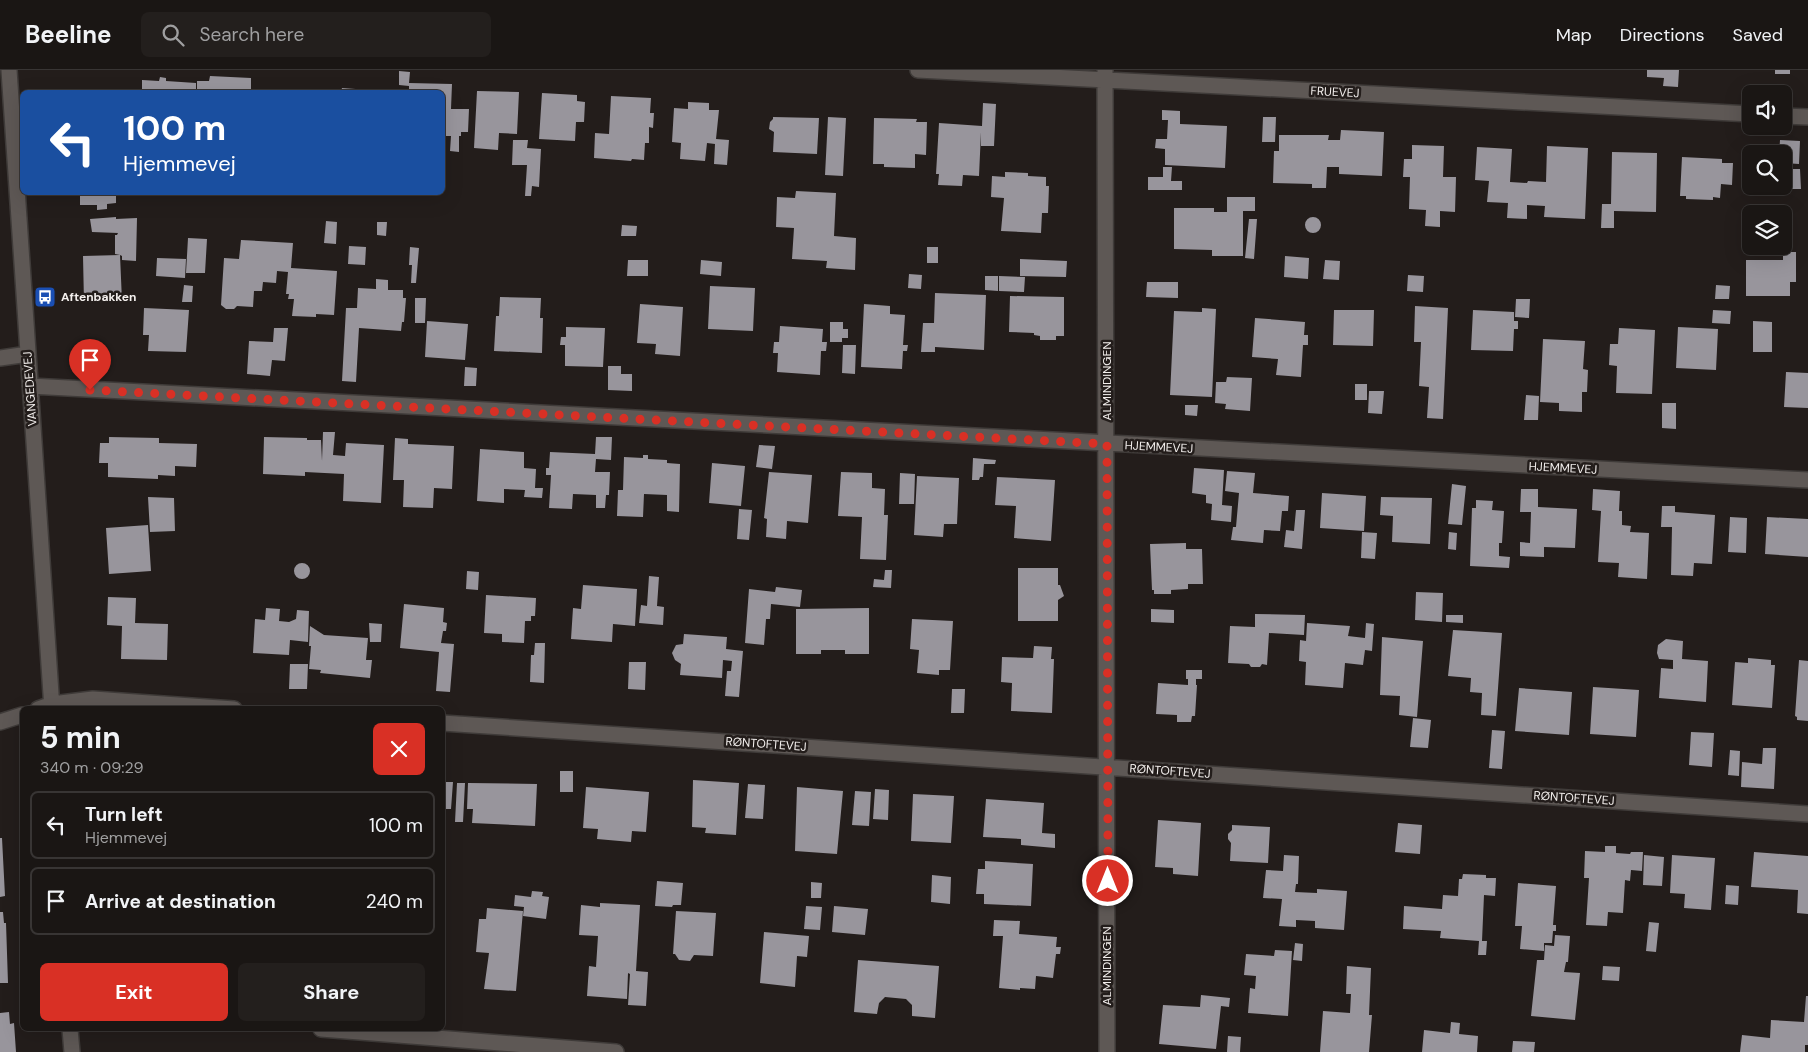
<!DOCTYPE html>
<html lang="en">
<head>
<meta charset="utf-8">
<style>
	:root { --surface:#1a1614; --page:#231f1d; --text:#f1f3f6; --muted:#9f9fa0; --line:#383534; --accent:#d93025 }
	body { margin:0; font-family:"DM Sans",sans-serif; background:var(--page); color:var(--text); height:100vh; display:flex; flex-direction:column; font-size:19px; white-space:nowrap }
	* { box-sizing:border-box; margin:0 }
	p { font-size:16px; color:var(--muted) }
	.icon { flex:none; width:28px; height:28px; fill:none; stroke:currentColor; stroke-width:2; stroke-linecap:round; stroke-linejoin:round }
	.map { position:relative; flex:1; overflow:hidden }
	.panel { position:absolute; left:20px; top:636px; width:425px; height:325px; display:flex; flex-direction:column; background:var(--surface); border-radius:8px; box-shadow:0 5px 20px #0002,0 0 0 1px var(--line) }
	.panel>* { flex:none }
	.top-card { position:absolute; left:20px; top:20px; width:425px; height:105px; border-radius:8px; box-shadow:0 5px 20px #0002,0 0 0 1px var(--line); background:#1a4fa0; color:#fff; overflow:hidden }
	.controls { position:absolute; left:1742px; top:15px; display:grid; gap:10px }
	.controls a { display:grid; place-items:center; width:50px; height:50px; border-radius:8px; background:var(--surface); box-shadow:0 5px 20px #0002,0 0 0 1px var(--line); font-size:25px }
	.pin { position:absolute; display:grid; place-items:center; width:42px; height:42px; color:#fff; margin:-51px -21px; border-radius:50% 50% 50% 0; rotate:-45deg; box-shadow:0 0 5px #0007 }
	.pin .icon { rotate:45deg }
	.me { position:absolute; width:55px; margin:-28px; rotate:0deg; stroke-linejoin:round; filter:drop-shadow(0 0 4px #0008) }
	.turn { display:flex; align-items:center; gap:18px; height:105px; padding:0 20px; font-size:22px }
	.turn .icon { width:65px; height:65px; stroke-width:2.5 }
	.turn b { display:block; font-size:35px; line-height:42px }
	.round { display:grid; place-items:center; flex:none; width:52px; height:52px; border-radius:8px; background:var(--page) }
	.head { display:flex; align-items:center; justify-content:space-between; height:85px; padding:0 20px }
	h1 { font-size:30px; font-weight:700; line-height:38px }
	.button { display:flex; gap:10px; margin-top:auto; padding:10px 20px }
	.button a { flex:1; height:58px; border-radius:8px; background:var(--accent); color:#fff; font-size:20px; font-weight:700; line-height:58px; text-align:center }
	.button a+a { background:var(--page); color:var(--text) }
	ul { padding:0; list-style:none }
	li { display:flex; align-items:center; gap:15px; height:68px; margin:0 10px 8px; padding:0 10px; border:2px solid var(--line); border-radius:8px }
	li div { flex:1 }
	li b { display:block; font-size:19px }
	li em { font-style:normal }
	header { display:flex; align-items:center; gap:30px; box-sizing:border-box; height:70px; padding:0 25px; background:var(--surface); border-bottom:1px solid var(--line) }
	header strong { font-size:24px }
	nav { display:flex; gap:28px; margin-inline-start:auto; font-size:18px }
	.search { width:350px; height:45px; background:var(--page); display:flex; align-items:center; gap:12px; box-sizing:border-box; padding:0 18px; border-radius:8px; color:var(--muted); font-size:19px }
	.map>svg:first-child { display:block }
</style>
</head>
<body>
<header>
<strong>Beeline</strong>
<div class="search"><svg class="icon" aria-label="search" viewBox="0 0 24 24"><circle cx="10" cy="10" r="6"/><path d="M15 15l6 6"/></svg>Search here</div>
<nav><a>Map</a><a>Directions</a><a>Saved</a></nav>
</header>
<div class="map">
<svg width="1808" height="982" viewBox="0 0 1808 982">
	<rect width="100%" height="100%" fill="#231d1b"/>
	<path fill="#98959c" d="M1647,0H1679L1678,17L1663,16L1664,8L1647,7Z
		M1775,0H1790V4H1775Z
		M399,1L410,2L409,13L452,14L451,39H469L468,62H461V66H459V82L450,81L451,66H446V70H442V22H409V16L399,15Z
		M210,6L251,8V22H197V11H209Z
		M160,7L166,8V11L196,13V22H142V10L159,11Z
		M342,18L383,21V22H341Z
		M477,21L519,22L517,64L499,63L498,80L474,78Z
		M542,23L577,25V31L585,32L584,52H576L575,71L539,69Z
		M611,26L651,28L650,43H654L653,58L649,57V73H645L644,90L632,89L631,91L594,88L595,63L609,64Z
		M688,32L709,33V40H719L716,69L729,70L727,95L714,94L715,74L707,73L705,91L680,89L681,73L672,72L674,38L688,39Z
		M983,33L996,34L994,76H981V62L979,106L963,105L962,116L938,115L939,104H936L939,53L982,56Z
		M1162,40L1180,41V54L1227,56L1225,98L1165,95V79L1155,78L1156,69H1167L1168,50H1162Z
		M773,47L819,48L817,84L773,82L774,62L769,59L770,52L773,49Z
		M828,47L846,48L843,106L825,105Z
		M1263,47H1276L1275,72H1262Z
		M874,48L917,49L916,52H927L926,85L915,84V98L884,97V94H873Z
		M1341,60L1384,62L1382,106L1339,104V97H1327L1326,118H1312V114L1273,113L1274,81H1279V65H1329L1328,70H1340Z
		M513,70H528L527,78L541,79L539,117L532,116L531,126H525L527,95H512Z
		M1780,70L1800,71L1799,94L1784,93V84H1779Z
		M1412,75L1444,76L1443,107H1456L1455,142L1440,141V157L1425,156L1426,140L1409,139L1410,107H1403L1404,89H1412Z
		M1547,76L1588,78L1585,149L1544,147L1545,136L1527,135V149L1507,148L1508,133L1487,132L1489,111L1475,110L1477,77L1512,79L1510,112L1527,113L1528,111L1546,112Z
		M1612,82L1657,83L1656,142L1614,141V158H1601L1602,134H1611Z
		M1682,87L1722,89V93H1733L1732,115L1721,114L1720,128L1713,127V130L1686,129V126H1680Z
		M1163,97H1172L1171,111H1182V120H1148V107H1163Z
		M1790,99H1800L1801,119H1790Z
		M1005,102L1028,103V106L1046,107V116H1049L1048,143H1042L1041,163L1001,161L1004,128L991,127L992,106L1005,107Z
		M796,121L836,123L834,166L856,168L855,200L826,198L827,191L792,189L794,158L776,157L777,127L795,128Z
		M80,122H116V133L107,134V139L97,140V135H80Z
		M1227,127H1255V141H1243V186H1212V180L1174,179V138H1214V142H1227Z
		M116,147V149L137,148L136,191L122,190V186L120,185L122,231L84,233L83,186L120,185L115,184V165H117L118,163L92,162L90,149Z
		M1305 155a8 8 0 1 1 16 0a8 8 0 1 1-16 0Z
		M1249,149H1257L1254,189L1245,188Z
		M326,151L337,152L336,174L324,173Z
		M377,152H387L386,166L377,165Z
		M622,155L637,156L636,166H621Z
		M188,168L207,169L205,203H186Z
		M241,170L293,173L291,198L337,201L334,245L316,244V247L292,246L294,229H288L289,224H286L288,202L277,201L276,213L263,212L262,221H254L253,237L237,236L234,239H226L221,235L224,188L239,189Z
		M349,176L366,177L365,195L348,194Z
		M410,177L419,178L416,213H411L412,195H409Z
		M927,177H938V193H927Z
		M1783,182H1796V212H1790V226H1746V190H1783Z
		M1285,186L1309,188L1308,209L1284,207Z
		M157,188L186,189L185,208L156,206Z
		M1020,189L1067,191L1066,207L1020,206Z
		M628,190H648V206H627Z
		M701,190L722,192L721,206L700,204Z
		M1325,190L1340,191L1339,210L1323,209Z
		M909,204L922,205L921,219L908,218Z
		M1408,205L1424,206L1423,222L1407,221Z
		M985,206H998V221L985,220Z
		M999,206L1025,207L1024,222L999,221Z
		M376,209L388,210V220H403V228H406L404,252H402L401,261L359,258L356,312L342,311L346,238H357L358,218L376,219Z
		M1147,212H1178V228L1146,227Z
		M184,215L193,216L192,232H182Z
		M1716,215L1730,216L1729,229H1715Z
		M710,216L755,218L753,261L708,259Z
		M935,223L986,225L984,280L935,277V282H921L923,253H934Z
		M1010,226L1064,227V266H1056V270H1040V266L1034,265V263L1009,262Z
		M500,227L541,228L540,248H543L542,283L494,281L496,246H499Z
		M415,228H426L425,253H415Z
		M1516,229H1530L1529,248L1515,247Z
		M640,234L683,237L680,286L655,284L656,274L637,273Z
		M864,234L890,236V244L905,245L903,275H908L907,281H903L902,299L861,297Z
		M1415,236L1448,238L1443,349L1427,348L1429,317L1419,316L1421,272H1414Z
		M144,238L189,240L186,282L148,281L149,265H143Z
		M1202,238L1216,239L1212,327L1170,325L1174,241L1202,242Z
		M1334,240H1374L1373,276L1333,275Z
		M1473,240L1514,242V251H1518V259H1514L1513,281L1471,280Z
		M1713,240L1731,241L1730,254L1712,253Z
		M1255,248L1305,252L1304,265H1308V275H1303L1301,307L1276,305L1278,289L1252,287Z
		M427,251L468,254L465,290L425,287Z
		M1753,251L1772,252V282H1753Z
		M830,252H843V259H848V268H842V272H830Z
		M780,256L823,259L822,272H827L826,281H821L820,305L777,302L778,283H773L774,272H779Z
		M566,257L605,258L603,297L565,296V275H560L561,267H566Z
		M1678,257L1718,259L1716,300L1676,298Z
		M274,258H288L285,291L272,290L270,306L247,304L249,271L273,272Z
		M1619,258L1655,260L1652,324L1616,323L1617,296L1609,295L1610,274H1618Z
		M1543,269L1585,271L1583,299L1588,300L1587,322H1582V342L1559,341V333L1540,332Z
		M843,275H856L855,304L842,303Z
		M608,296H621V304H632V321L608,320Z
		M465,297L477,298L476,316H464Z
		M1786,302L1808,303V338L1784,337Z
		M1227,307L1252,308L1250,341L1225,339L1226,334L1215,333L1216,312H1226Z
		M1355,314H1367V330H1355Z
		M1369,321H1384L1382,344L1368,343Z
		M1526,325L1539,326L1538,350H1524Z
		M1662,333H1676V359L1662,358Z
		M1185,335H1198L1197,346L1185,345Z
		M323,362H335L333,385L345,386L346,373L384,375L381,433L343,431L344,404L305,402V406L263,404L264,367L307,368V370H321L322,391Z
		M109,367L159,368V373L197,374L196,397L175,396V406L158,405V409L108,407V393H99L100,373H109Z
		M596,367H612L611,390L596,389L595,402H610L609,425H606L605,438H596V425L573,424L572,439L549,438L551,405H546V398H549L550,382L595,384Z
		M395,368L408,369V374L454,376L452,419L434,418L433,438L403,437L404,410H393Z
		M759,375L775,376L772,399L756,397Z
		M480,379L524,382V398L536,399L535,418H543L542,428L524,427L525,420L504,419V433L477,431Z
		M643,385H648V389L667,390V393L680,394L679,442L667,441V425L644,424L643,447L617,446L618,420H623L624,387L643,388Z
		M973,388L996,390L995,394H984L983,407H980L979,410H972Z
		M712,393L745,396L741,436L709,433Z
		M1194,398L1224,400L1222,435L1232,436L1231,452L1211,450L1212,434L1206,433V425L1192,423Z
		M1227,401L1255,403L1253,423L1289,426L1288,441H1282L1280,461L1264,460L1263,473L1231,470L1233,457H1236L1239,423L1225,421Z
		M769,402L812,405L808,453L787,451L786,469L766,467L767,449L764,448Z
		M841,402L872,403V418L885,419L884,445H888L886,490L860,489L862,447L838,446Z
		M900,403L915,404L914,434H899Z
		M917,406L959,408L957,454H944L943,467L914,465Z
		M997,407L1055,410L1051,471L1014,468L1016,436L995,435Z
		M1452,414L1466,416L1462,455L1448,454Z
		M1521,419H1538V437L1577,439L1575,478L1544,477V487L1520,486V472L1530,473L1531,442H1520Z
		M1593,419L1620,421L1619,441H1622V455L1631,456L1630,462L1649,463L1647,509L1618,507L1619,493L1598,492L1601,441L1592,440Z
		M1322,423L1366,426L1364,461L1320,458Z
		M148,427L174,428L175,461L150,462Z
		M1381,427L1432,428L1430,474L1392,472L1393,446L1380,445Z
		M1476,430L1493,431L1492,440L1504,441L1502,473H1499V486L1510,487L1509,498L1470,496L1472,438H1476Z
		M1662,436H1675V442L1715,445L1712,494L1694,493L1693,506L1671,505L1672,457H1661Z
		M739,439L752,440L749,470L737,469Z
		M1296,440H1305L1302,479L1284,477L1286,460L1294,461Z
		M1730,447L1747,448L1746,483L1728,482Z
		M1767,447L1808,449V487L1765,484Z
		M148,455L151,501L109,504L106,458Z
		M1362,462L1377,463L1375,489L1361,488Z
		M1449,462L1457,463L1456,480L1448,479Z
		M1186,473V479H1202L1203,514H1188V519L1171,520V524H1154V520H1152L1150,474Z
		M294 501a8 8 0 1 1 16 0a8 8 0 1 1-16 0Z
		M1018,498H1058V515H1060L1064,526L1058,530V551H1018Z
		M885,500H892L891,518L873,517L874,509L884,510Z
		M467,501L479,502L478,520L466,519Z
		M649,506L659,507L657,536L664,537L663,555L639,553L641,535L647,536Z
		M583,515L637,519L635,556L613,554L612,572L571,569L573,538L581,539Z
		M776,517L802,520L800,537L771,534L770,549H766L764,575L745,573L749,519L775,522Z
		M1416,522L1443,523L1442,552L1415,550Z
		M486,525L536,528L535,546H531V551H525L524,573L502,572V564L484,563Z
		M108,527L136,528L135,553L168,554L167,590L121,589L122,556L107,555Z
		M404,534L444,538L443,552L447,553L446,561H443L441,573L454,574L450,622L436,621L439,582L400,578Z
		M266,538L280,539L279,551L289,552L296,549L297,540L309,541L308,572L290,570L289,585L253,583L255,549L265,550Z
		M869,538V584H845V580H821V584H796V539Z
		M1151,539L1174,540V553L1151,552Z
		M1255,544L1305,545L1304,565L1269,563L1267,595L1262,594L1260,597H1251L1249,594L1228,593L1230,556L1255,557Z
		M1446,545H1463V553L1446,552Z
		M912,549L953,551L950,600H939V605L917,603L919,580L910,579Z
		M369,553L382,554L381,572H370Z
		M1307,553L1350,556L1348,566L1365,568L1366,553L1374,554L1372,581L1365,580L1363,595L1345,593L1343,618L1305,615L1306,592L1299,591L1300,570L1306,571Z
		M310,556L324,565L368,568L366,590H372L370,608L320,603L321,600L309,599L311,576H309Z
		M1453,560L1502,563L1496,646L1481,645L1482,623L1470,622L1471,608L1448,606Z
		M684,564L727,567L726,579L743,581L739,627L725,626L727,601H731L732,591L723,590L722,608L680,605L681,594L675,590L672,583L676,575L683,574Z
		M1382,567L1423,571L1417,647L1399,645L1400,626L1380,625Z
		M1666,569L1683,571L1682,589L1708,591L1706,632L1659,628L1661,598L1673,599V590L1659,589L1657,583L1658,575Z
		M535,573H545L544,613L530,612L531,585H534Z
		M1034,576L1052,577L1051,589H1054L1052,643L1011,641L1012,613L1001,612L1002,587L1033,588Z
		M1748,588L1771,590V595H1775L1772,638L1732,635L1735,592L1748,593Z
		M1799,590L1808,591V651L1797,650V647L1795,646Z
		M629,592H646L645,620L628,619Z
		M290,594H308L307,619H289Z
		M1186,600H1202V609H1196V615H1197L1195,646H1192L1191,652H1177V645L1156,644L1158,613L1188,615V609H1186Z
		M1593,617L1639,620L1636,667L1590,664Z
		M1519,618L1572,622L1569,665L1515,661Z
		M952,619H965L964,643H951Z
		M1413,648L1431,650L1428,678L1410,677Z
		M1492,660L1505,661L1502,699L1489,698Z
		M1691,662L1714,663L1712,697L1689,695Z
		M1763,678H1776L1774,719L1741,717L1742,692L1762,694Z
		M1730,680L1740,681L1739,706L1728,705Z
		M560,701H573V722H560Z
		M693,710L739,713L736,765L705,763L706,758L692,757Z
		M442,712H453L451,739H442Z
		M457,713H465L463,752H455Z
		M468,713L537,714L535,756L472,753L473,739H467Z
		M748,714L765,715L763,749L745,748Z
		M586,717L649,722L646,762L632,761L631,772L597,769L598,759L583,758Z
		M797,717L843,721L837,784L795,781Z
		M875,719L889,720L888,750L873,749Z
		M855,721L871,722L869,756L852,755Z
		M913,724L954,726L951,773L911,771Z
		M986,729L1044,733L1042,763L1055,764V778L1021,775V769L983,767Z
		M1158,750L1201,753L1198,806L1173,804V798L1155,797Z
		M1398,753L1422,755L1420,784L1395,782Z
		M1232,755L1270,757L1268,793L1230,791L1231,773L1228,769V764L1232,760Z
		M0,768H2L5,826L0,827Z
		M1605,776H1616V783L1630,784L1631,782H1643L1642,801L1631,800L1630,811L1625,810L1623,843L1608,842L1607,856L1586,855L1589,808H1584L1585,781L1605,782Z
		M1754,782L1808,786V844L1797,843L1798,820L1751,817Z
		M1284,785L1299,786L1298,814H1296L1295,822L1317,823V819L1347,821L1344,860L1315,858V851L1296,850V857L1279,856L1282,829L1263,828L1266,800L1283,801Z
		M1644,785L1664,787L1662,816L1643,815Z
		M1672,785L1715,788L1711,840L1684,838L1685,824L1670,823Z
		M985,791L1033,794L1031,836L984,834V824H976L978,799H985Z
		M1463,804L1486,805V808H1496L1495,826L1484,825L1482,871H1487L1486,885H1478L1479,871L1440,868L1441,861L1403,859L1404,836L1442,839L1443,825L1458,826L1459,809H1462Z
		M932,805L951,807L950,834L931,832Z
		M657,811L683,813L681,835H673L672,837L655,836Z
		M811,812L822,813L821,828H811Z
		M1518,813L1556,816L1553,855H1556V861H1553L1552,873H1544V881L1520,879L1522,856H1515Z
		M1726,815L1739,816L1738,835L1725,834Z
		M532,821L543,822L542,826L549,827L546,849L523,846L524,837L514,836L515,825L531,827Z
		M600,833L640,835L636,901L648,902L646,936L628,935L630,904L628,903L627,929L587,926L589,896L596,897L598,866L579,865L581,835L600,837Z
		M806,836L822,837L820,860L804,859Z
		M834,836L868,839L865,865L832,862Z
		M487,838L523,841L516,921L484,919L489,883L476,882L479,849H486Z
		M676,841L716,843L713,886L694,885L690,891L679,890L675,884H673Z
		M0,842H3L4,853H6L8,913H0Z
		M994,850L1020,851L1019,864L1057,867L1056,877H1061L1060,884H1056L1053,908L1036,906L1035,919L1020,918V920L999,918L1003,866H993Z
		M1649,852L1659,853L1656,882L1646,881Z
		M764,862L809,866L807,887L797,886L795,917L760,913Z
		M1555,865L1570,866L1568,892H1566L1564,902L1580,903L1575,950L1531,946L1537,890H1544L1545,875L1554,876Z
		M1295,873L1303,874L1302,891L1293,890Z
		M1275,880L1292,881L1288,946L1248,943L1250,918L1255,919L1256,906L1244,905L1246,884L1274,886Z
		M858,890L939,896L935,948L912,946V935L906,929L885,927L879,933L877,944L854,942Z
		M1347,896L1371,898L1369,945H1372L1369,982H1320L1323,941L1350,943L1351,924H1346Z
		M1603,896L1620,897L1619,911L1602,910Z
		M1201,925L1230,928L1229,937L1221,936L1216,979L1159,974L1163,935L1200,937Z
		M1806,926H1808V975H1805V982H1740L1742,965L1770,968L1771,950L1804,952Z
		M9,942L10,954L14,953L16,982H0V943Z
		M1451,952L1460,953L1459,964L1478,966L1477,982H1422L1424,960L1450,963Z
		M1228,966L1241,967L1240,982H1227Z
		M1513,971L1535,972L1534,982H1512Z"/>
	<g fill="none" stroke-linecap="round" stroke-linejoin="round">
		<g stroke="#3f3b39" stroke-width="18">
			<path id="minor" d="M9,0L52,639
				M918,0L1751,44
				M1105,0L1107,982
				M1784,46L1808,47
				M0,288L28,284
				M30,316L1808,410
				M38,639L52,634L93,629L234,639
				M0,652L22,645
				M442,653L1808,744
				M70,959L72,982
				M321,959L616,982"/>
		</g>
		<use href="#minor" stroke="#5e5855" stroke-width="15"/>
	</g>
	<g fill="none" stroke-linecap="round" stroke-linejoin="round">
		<path stroke="#d93025" stroke-width="9" stroke-dasharray="0 16.2" d="M90,320L1107,374L1108,811"/>
	</g>
	<defs>
		<g id="bus-square" transform="scale(1.125)"><rect x="-9" y="-9" width="18" height="18" rx="4" fill="#1a4fb4" stroke="#231d1b"/><path d="M-5-6H5V4H4V6H2V4H-2V6H-4V4H-5ZM-3.5-4V0h7V-4ZM-3.5 1.2v1.5H-2V1.2ZM2 1.2v1.5H3.5V1.2Z" fill="#fff"/></g>
	</defs>
	<g fill-rule="evenodd">
		<use href="#bus-square" x="45" y="227"/>
	</g>
	<g text-anchor="middle" stroke-width="5" stroke-linejoin="round" paint-order="stroke">
		<g font-size="12" fill="#f4f0ee" stroke="#231d1b">
			<text transform="translate(1335 22) rotate(3)" y="4">FRUEVEJ</text>
			<text transform="translate(1107 311) rotate(-90)" y="4">ALMINDINGEN</text>
			<text transform="translate(30 319) rotate(-94)" y="4">VANGEDEVEJ</text>
			<text transform="translate(1159 377) rotate(3)" y="4">HJEMMEVEJ</text>
			<text transform="translate(1563 398) rotate(3)" y="4">HJEMMEVEJ</text>
			<text transform="translate(766 674) rotate(4)" y="4">RØNTOFTEVEJ</text>
			<text transform="translate(1170 701) rotate(4)" y="4">RØNTOFTEVEJ</text>
			<text transform="translate(1574 728) rotate(4)" y="4">RØNTOFTEVEJ</text>
			<text transform="translate(1107 896) rotate(-90)" y="4">ALMINDINGEN</text>
		</g>
		<g font-size="12" font-weight="bold" fill="#f4f0ee" stroke="#231d1b" text-anchor="start">
			<text x="61" y="231">Aftenbakken</text>
		</g>
	</g>
</svg>
<div class="controls">
<a><svg class="icon" aria-label="sound" viewBox="0 0 24 24"><path d="M4 9h4l5-4v14l-5-4H4zM17 9q2 3 0 6"/></svg></a>
<a><svg class="icon" aria-label="search" viewBox="0 0 24 24"><circle cx="10" cy="10" r="6"/><path d="M15 15l6 6"/></svg></a>
<a><svg class="icon" aria-label="layers" viewBox="0 0 24 24"><path d="M12 4l9 5-9 5-9-5zM3 14l9 5 9-5"/></svg></a>
</div>
<div class="pin" style="left:90px;top:320px;background:#d93025"><svg class="icon" aria-label="arrive" viewBox="0 0 24 24"><path d="M6 21V4h12l-3 4 3 4H6"/></svg></div>
<svg class="me" style="left:1108px;top:811px" viewBox="-20 -20 40 40"><circle r="17" fill="#d93025" stroke="#fff" stroke-width="3"/><path d="M0-11L8 9 0 5-8 9z" fill="#fff"/></svg>
<div class="top-card">
<div class="turn"><svg class="icon" aria-label="left" viewBox="0 0 24 24"><path d="M17 20v-9H6M10 6l-5 5 5 5"/></svg><div><b>100 m</b>Hjemmevej</div></div>
</div>
<section class="panel">
<div class="head"><div><h1>5 min</h1><p>340 m · 09:29</p></div><a class="round" style="background:#d93025;color:#fff"><svg class="icon" aria-label="close" viewBox="0 0 24 24"><path d="M6 6l12 12M18 6L6 18"/></svg></a></div>
<ul>
<li><svg class="icon" aria-label="left" viewBox="0 0 24 24"><path d="M17 20v-9H6M10 6l-5 5 5 5"/></svg><div><b>Turn left</b><p>Hjemmevej</p></div><em>100 m</em></li>
<li><svg class="icon" aria-label="arrive" viewBox="0 0 24 24"><path d="M6 21V4h12l-3 4 3 4H6"/></svg><div><b>Arrive at destination</b></div><em>240 m</em></li>
</ul>
<div class="button"><a>Exit</a><a>Share</a></div>
</section>
</div>
</body>
</html>
